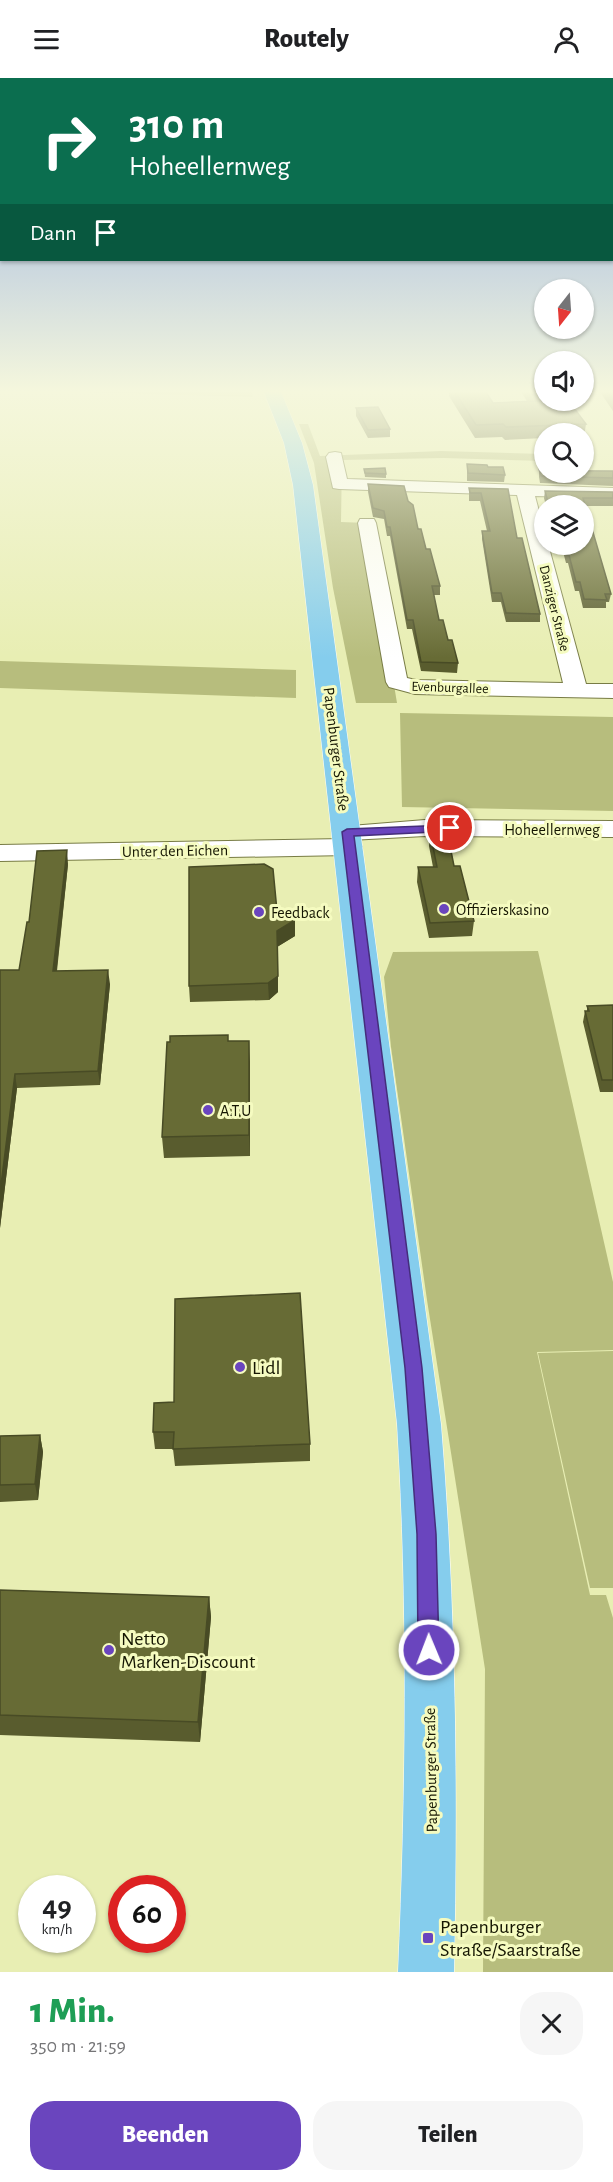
<!DOCTYPE html>
<html lang="de">
<head>
<meta charset="utf-8">
<style>
	:root { --surface:#fff; --page:#f6f6f6; --text:#202124; --muted:#757577; --accent:#6a45be }
	body { margin:0; font-family:"Alegreya Sans",sans-serif; background:var(--page); color:var(--text); height:100vh; display:flex; flex-direction:column; font-size:22px; white-space:nowrap }
	* { box-sizing:border-box; margin:0 }
	p { font-size:20px; color:var(--muted) }
	.icon { flex:none; width:33px; height:33px; fill:none; stroke:currentColor; stroke-width:2; stroke-linecap:round; stroke-linejoin:round }
	.map { position:relative; height:1894px; overflow:hidden }
	.drawer { display:flex; flex-direction:column; background:var(--surface); flex:1 }
	.drawer>* { flex:none }
	.banner { position:absolute; left:0px; top:0px; width:614px; height:183px; box-shadow:0 2px 4px #0004; background:#0b6e4f; color:#fff; overflow:hidden }
	.needle { width:39px; rotate:197deg }
	.controls { position:absolute; left:534px; top:201px; display:grid; gap:12px }
	.controls a { display:grid; place-items:center; width:60px; height:60px; border-radius:50%; background:var(--surface); box-shadow:0 2px 4px #0004; font-size:30px }
	.speed { position:absolute; left:18px; top:1797px; display:flex; gap:12px; font-size:30px; font-weight:700; text-align:center }
	.speed>* { display:grid; place-content:center; width:78px; height:78px; border-radius:50%; background:var(--surface); box-shadow:0 2px 4px #0004; line-height:1 }
	.speed small { font-size:15px; font-weight:400 }
	.speed .limit { border:9px solid #d22; background:#fff; color:#111 }
	.pin { position:absolute; display:grid; place-items:center; width:51px; height:51px; color:#fff; margin:-26px; border:3px solid #fff; border-radius:50%; box-shadow:0 2px 6px #0007 }
	.me { position:absolute; width:66px; margin:-33px; rotate:359deg; stroke-linejoin:round; filter:drop-shadow(0 0 4px #0008) }
	.turn { display:flex; align-items:center; gap:21px; height:126px; padding:0 30px; font-size:27px }
	.turn .icon { width:78px; height:78px; stroke-width:2.5 }
	.turn b { display:block; font-size:42px; line-height:51px }
	.then { display:flex; align-items:center; height:57px; padding:0 30px; background:#0003; gap:12px; font-size:22px }
	.round { display:grid; place-items:center; flex:none; width:63px; height:63px; border-radius:24px; background:var(--page) }
	.headline { display:flex; align-items:center; justify-content:space-between; height:102px; padding:0 30px }
	h1 { font-size:36px; font-weight:800; line-height:45px; color:#1e9e55 }
	.action { display:flex; gap:12px; margin-top:auto; padding:12px 30px }
	.action a { flex:1; height:69px; border-radius:24px; background:var(--accent); color:#fff; font-size:24px; font-weight:800; line-height:69px; text-align:center }
	.action a+a { background:var(--page); color:var(--text) }
	header { display:flex; justify-content:space-between; align-items:center; height:78px; padding:0 30px; background:var(--surface); font-size:27px; font-weight:800 }
	.map>svg:first-child { display:block }
</style>
</head>
<body>
<header><svg class="icon" aria-label="menu" viewBox="0 0 24 24"><path d="M4 6h16M4 12h16M4 18h16"/></svg>Routely<svg class="icon" aria-label="person" viewBox="0 0 24 24"><circle cx="12" cy="8" r="4"/><path d="M4 21q1-7 8-7t8 7"/></svg></header>
<div class="map">
<svg width="613" height="1894" viewBox="0 0 613 1894">
	<rect width="100%" height="100%" fill="#e8eeb3"/>
	<path fill="#b7bd7d" d="M83,314H251L253,319Z
		M299,346H308L320,378L441,373L544,376V383L444,380L342,382L341,444L367,445L397,625H356L333,510L314,385Z
		M0,583L296,592V620L0,610Z
		M400,635L613,639V733L402,729Z
		M538,873L613,1204V1272L537,1274L590,1517H606L613,1540V1894H483L485,1591L427,1222L391,969L384,899L393,874Z
		M613,1273V1510H590L538,1275Z"/>
	<g fill="none" stroke-linecap="round" stroke-linejoin="round">
		<g stroke="#787c45" stroke-width="2">
			<path id="minor" d="M335,374L341,375L347,401L613,410V420L535,418L544,452V466H548L586,606H613V620L415,616L389,609L386,604L358,445L360,441H374L376,445L407,600L416,602L563,605L517,417L339,411L333,410L326,379L329,375Z
				M425,742L613,743V759L425,758L350,762L358,763L362,769L358,775L349,777L0,783V767L345,761L338,759L334,754L338,749Z"/>
		</g>
		<g stroke="#fff" stroke-width="1">
			<path id="major" d="M264,314H281L302,365L313,407L441,1346C456,1528 458,1711 454,1894H398C406,1711 408,1528 397,1346L293,407L284,365Z"/>
		</g>
		<use href="#minor" fill="#fff" fill-rule="evenodd"/>
		<use href="#major" fill="#85cded" fill-rule="evenodd"/>
	</g>
	<path fill="#595c2e" d="M449,314H486L493,325L527,323L521,314H544L586,346L584,359V356H544V360L505,362L502,359L475,360L449,318Z
		M600,314H613V333Z
		M356,330L390,351V359L368,360L356,338Z
		M467,386L488,389L505,397L504,404L467,403Z
		M364,391L386,396V400L365,399Z
		M539,391L613,393V408L540,405L539,399Z
		M368,406L408,423L440,508V517H434L439,542L458,585L457,595L421,593L412,551H407L390,458H387L384,441L373,439L368,414Z
		M469,410L508,411L517,460L540,536V544H506L501,524H492L482,461V453H487L480,423H469Z
		M545,413L613,414V428H585L611,516L609,524H606V530H583L579,513H575L568,485H566L561,466H584V428H546L544,420Z
		M430,754L454,788L474,843L472,858L429,860L417,804L418,789H433L429,768Z
		M68,786L57,893L110,906L100,1007L17,1010L0,1150V892H19L29,844Z
		M277,833L295,858L277,869L278,914L269,922L190,924L189,908Z
		M613,927V1014H600L583,944L585,933H587V928Z
		M228,963L250,984V1078L164,1080L162,1059Z
		M174,1324L310,1366V1383L175,1388L173,1371H155L153,1354Z
		M40,1357L43,1374L38,1422L0,1424V1358Z
		M0,1512L209,1519L211,1539L200,1664L0,1657Z"/>
	<path fill="#484b25" d="M67,772L68,786L55,907L53,893Z
		M295,842V858L277,869V853Z
		M108,892L110,906L100,1007L98,993Z
		M278,898V914L269,922L268,905Z
		M249,963L250,984V1078L249,1057Z
		M15,996L17,1010L0,1150V1115Z
		M40,1357L43,1374L38,1422L35,1406Z
		M209,1519L211,1539L200,1664L198,1644Z"/>
	<path fill="#676b35" stroke="#484b25" stroke-width="1.5" d="M455,314H486L493,325L537,323L531,314H544V322H568L586,346L506,349L503,346L476,347Z
		M378,329L390,351L368,352L356,330Z
		M467,386L487,387L488,389H503L505,397L468,395Z
		M385,390L386,396L365,395L364,391Z
		M539,391H544V394H584V393H613V400L541,398Z
		M368,406L404,408L408,423L413,427L418,451H421L426,471H430L440,508H432L439,542H443L448,562H452L458,585L421,584L413,542H407L390,449H387L384,433L373,430Z
		M469,410L508,411L517,460H522L540,536L506,535L501,515H492L482,453H490L481,415H470Z
		M545,413L613,414V420H583L611,516H605L607,522L584,521L580,504H576L569,477H567L564,466H584V428H549Z
		M447,753L454,788H460L474,843L430,845L418,789H437L430,754Z
		M67,772L53,893L108,892L98,993L15,996L0,1115V892H19L27,844H29L37,773Z
		M264,786L273,791L277,833L295,842L277,853L278,898L268,905L189,908V789Z
		M613,927V1002H602L585,933H589L587,928Z
		M228,957V963H249V1057L162,1059L167,964H170V958Z
		M300,1215L310,1366L173,1371L174,1354H153L154,1325L174,1324L175,1221Z
		M40,1357L35,1406L0,1407V1358Z
		M0,1512L209,1519L198,1644L0,1637Z"/>
	<linearGradient id="sky" x2="0" y2="1"><stop stop-color="#8ca8e2"/><stop offset="0.54" stop-color="#f5f7dd"/><stop offset="1" stop-color="#f5f7dd" stop-opacity="0"/></linearGradient>
	<rect width="613" height="580" fill="url(#sky)"/>
	<path fill="#6a45be" stroke="#452d7c" stroke-width="1.5" d="M450,747L454,748V753L354,758L422,1290L436,1456L439,1572L436,1579L429,1582L421,1579L418,1572L417,1456L405,1290L342,754L347,751Z"/>
	<g fill="#6a45be" stroke="#f5fbc0" stroke-width="2">
		<circle cx="444" cy="831" r="6"/>
		<circle cx="259" cy="834" r="6"/>
		<circle cx="208" cy="1032" r="6"/>
		<circle cx="240" cy="1289" r="6"/>
		<circle cx="109" cy="1572" r="6"/>
		<rect x="422" y="1854" width="12" height="12" rx="3"/>
	</g>
	<g text-anchor="middle" stroke-width="6" stroke-linejoin="round" paint-order="stroke">
		<g font-size="14" fill="#151602" stroke="#f5fbc0">
			<text transform="translate(555 530) rotate(76)" y="5">Danziger Straße</text>
			<text transform="translate(450 609) rotate(2)" y="5">Evenburgallee</text>
		</g>
		<g font-size="16" fill="#151602" stroke="#f5fbc0">
			<text transform="translate(337 671) rotate(83)" y="6">Papenburger Straße</text>
			<text x="552" y="757">Hoheellernweg</text>
			<text transform="translate(175 772) rotate(-1)" y="6">Unter den Eichen</text>
			<text transform="translate(430 1692) rotate(-91)" y="6">Papenburger Straße</text>
		</g>
		<g font-size="16" fill="#151602" stroke="#f5fbc0" text-anchor="start">
			<text x="456" y="837">Offizierskasino</text>
			<text x="271" y="840">Feedback</text>
			<text x="220" y="1038">A.T.U</text>
		</g>
		<g font-size="20" fill="#151602" stroke="#f5fbc0" text-anchor="start">
			<text x="252" y="1296">Lidl</text>
			<text x="121" y="1567">Netto<tspan x="121" dy="23">Marken-Discount</tspan></text>
			<text x="440" y="1855">Papenburger<tspan x="440" dy="23">Straße/Saarstraße</tspan></text>
		</g>
	</g>
</svg>
<div class="controls">
<a><svg class="needle" viewBox="-14 -14 28 28"><path d="M0-13l5 13h-10z" fill="#e53935"/><path d="M0 13l5-13h-10z" fill="#757577"/></svg></a>
<a><svg class="icon" aria-label="sound" viewBox="0 0 24 24"><path d="M4 9h4l5-4v14l-5-4H4zM17 9q2 3 0 6"/></svg></a>
<a><svg class="icon" aria-label="search" viewBox="0 0 24 24"><circle cx="10" cy="10" r="6"/><path d="M15 15l6 6"/></svg></a>
<a><svg class="icon" aria-label="layers" viewBox="0 0 24 24"><path d="M12 4l9 5-9 5-9-5zM3 14l9 5 9-5"/></svg></a>
</div>
<div class="speed"><div>49<small>km/h</small></div><div class="limit">60</div></div>
<div class="pin" style="left:450px;top:750px;background:#d93025"><svg class="icon" aria-label="arrive" viewBox="0 0 24 24"><path d="M6 21V4h12l-3 4 3 4H6"/></svg></div>
<svg class="me" style="left:429px;top:1572px" viewBox="-20 -20 40 40"><circle r="17" fill="#6a45be" stroke="#fff" stroke-width="3"/><path d="M0-11L8 9 0 5-8 9z" fill="#fff"/></svg>
<div class="banner">
<div class="turn"><svg class="icon" aria-label="right" viewBox="0 0 24 24"><path d="M7 20v-9h11M14 6l5 5-5 5"/></svg><div><b>310 m</b>Hoheellernweg</div></div>
<div class="then">Dann<svg class="icon" aria-label="arrive" viewBox="0 0 24 24"><path d="M6 21V4h12l-3 4 3 4H6"/></svg></div>
</div>
</div>
<section class="drawer">
<div class="headline"><div><h1>1 Min.</h1><p>350 m · 21:59</p></div><a class="round"><svg class="icon" aria-label="close" viewBox="0 0 24 24"><path d="M6 6l12 12M18 6L6 18"/></svg></a></div>
<div class="action"><a>Beenden</a><a>Teilen</a></div>
</section>
</body>
</html>
